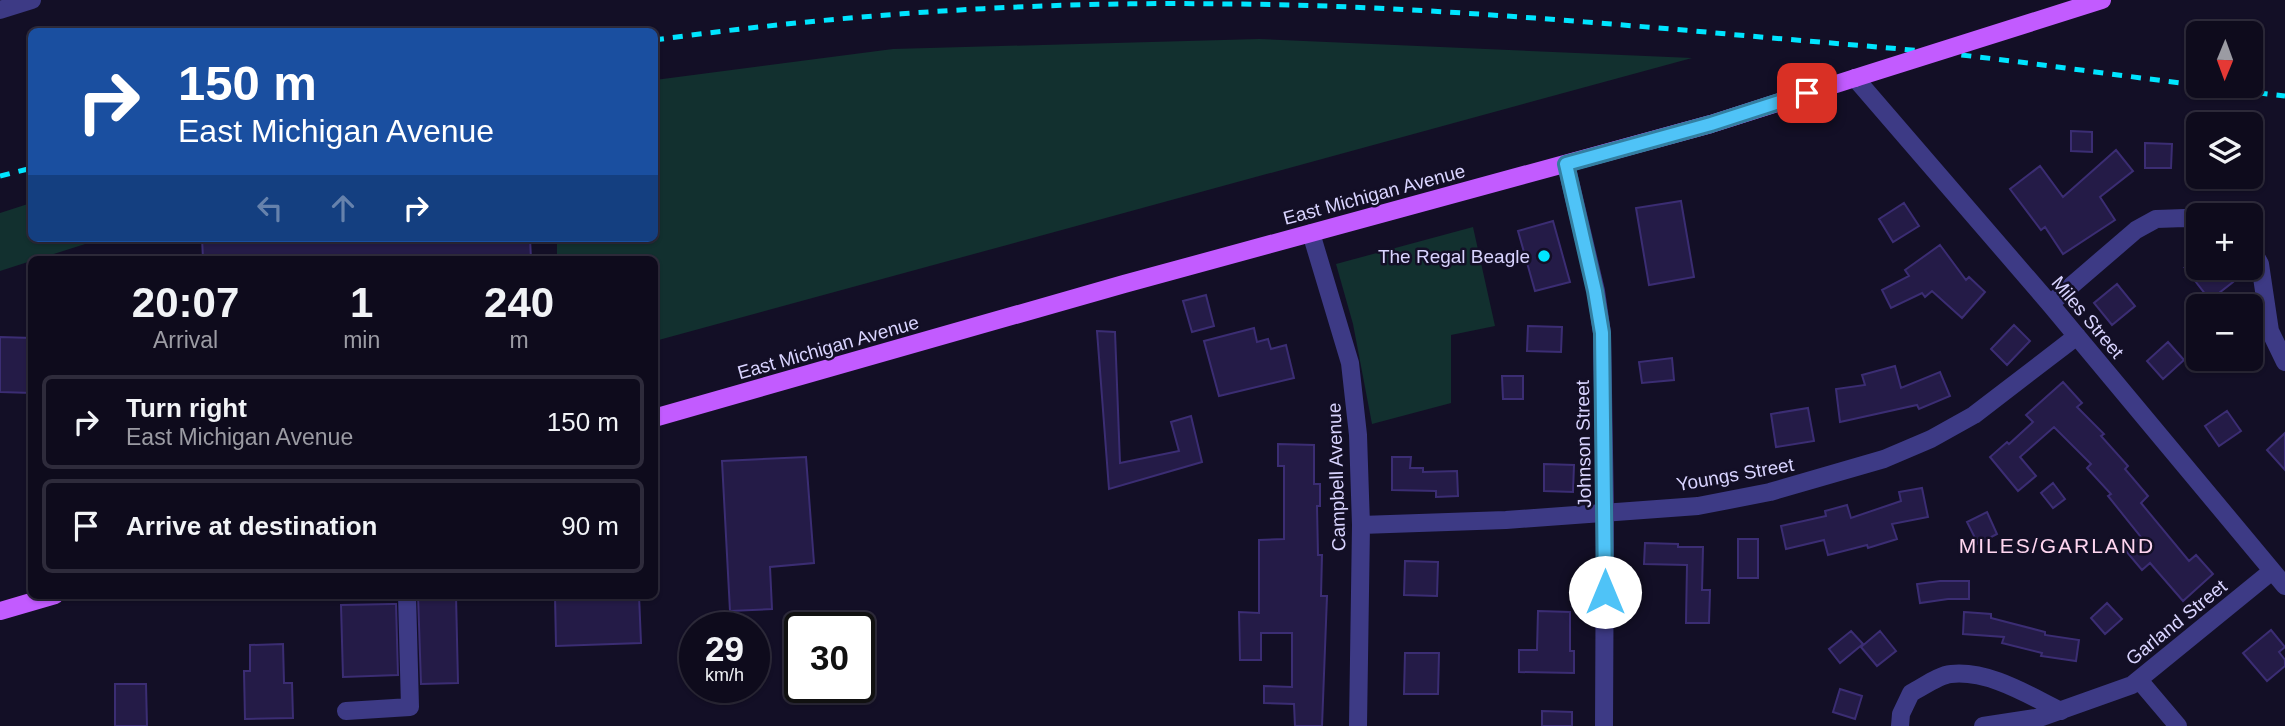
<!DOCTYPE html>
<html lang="en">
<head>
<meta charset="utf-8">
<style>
	:root { --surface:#0e0b1c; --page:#171425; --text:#f1f3f6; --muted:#9b9ba3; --line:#2e2b3b }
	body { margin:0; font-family:Helvetica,sans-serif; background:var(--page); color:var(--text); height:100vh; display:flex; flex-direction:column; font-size:26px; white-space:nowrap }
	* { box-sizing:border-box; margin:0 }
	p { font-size:23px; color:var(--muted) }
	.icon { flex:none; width:38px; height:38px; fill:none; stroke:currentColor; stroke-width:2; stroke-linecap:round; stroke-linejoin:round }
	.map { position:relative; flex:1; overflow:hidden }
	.sheet { position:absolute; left:28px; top:256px; width:630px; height:343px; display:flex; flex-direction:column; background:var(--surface); border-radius:10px; box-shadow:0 2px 5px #0004,0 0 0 2px var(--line) }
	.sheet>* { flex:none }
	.banner { position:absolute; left:28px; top:28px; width:630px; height:214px; border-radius:10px; box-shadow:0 2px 5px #0004,0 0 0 2px var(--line); background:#1a4fa0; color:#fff; overflow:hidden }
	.needle { width:46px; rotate:181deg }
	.fabs { position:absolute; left:2186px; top:21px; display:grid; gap:14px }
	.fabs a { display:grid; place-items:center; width:77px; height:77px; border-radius:10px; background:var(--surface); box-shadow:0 2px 5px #0004,0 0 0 2px var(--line); font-size:35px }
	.speed { position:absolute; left:679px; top:612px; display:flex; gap:14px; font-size:35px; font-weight:700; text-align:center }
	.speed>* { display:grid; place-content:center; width:91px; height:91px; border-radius:50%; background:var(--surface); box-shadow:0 2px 5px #0004,0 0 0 2px var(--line); line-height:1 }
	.speed small { font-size:18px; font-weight:400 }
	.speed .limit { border:4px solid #111; border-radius:10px; background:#fff; color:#111 }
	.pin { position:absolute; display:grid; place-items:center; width:60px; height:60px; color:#fff; margin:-30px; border-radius:14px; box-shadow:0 4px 10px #0006 }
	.me { position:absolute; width:77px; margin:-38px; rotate:0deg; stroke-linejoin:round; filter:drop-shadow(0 0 5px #0008) }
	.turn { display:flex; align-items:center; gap:24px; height:147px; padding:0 35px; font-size:32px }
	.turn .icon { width:91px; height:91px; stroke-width:2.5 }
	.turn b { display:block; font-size:49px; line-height:60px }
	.lanes { display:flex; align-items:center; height:66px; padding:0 35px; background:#0003; justify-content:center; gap:35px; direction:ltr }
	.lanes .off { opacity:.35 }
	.eta { display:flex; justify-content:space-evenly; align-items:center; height:119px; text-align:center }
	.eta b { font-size:42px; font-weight:800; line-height:49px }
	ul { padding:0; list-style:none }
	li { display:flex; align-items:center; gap:21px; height:94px; margin:0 14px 10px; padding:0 21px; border:4px solid var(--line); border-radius:10px }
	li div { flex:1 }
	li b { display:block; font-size:26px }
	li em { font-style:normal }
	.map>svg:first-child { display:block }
</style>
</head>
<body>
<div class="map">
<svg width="2285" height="726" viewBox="0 0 2285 726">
	<rect width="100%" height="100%" fill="#130f26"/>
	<path fill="#12302f" d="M1259,39L1692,58L655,341L654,259H557V238H654L655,80L893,49Z
		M31,203L32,238H104L38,259H32L31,261L0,271V213Z
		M1473,227L1495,326L1451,335V403L1372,424L1353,324L1336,264Z"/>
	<path fill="#241b47" stroke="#3b2d73" stroke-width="2" d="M2071,131L2092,132V152L2071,151Z
		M2145,143L2172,144L2171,168H2145Z
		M2116,150L2133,171L2100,197L2115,220L2063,254L2045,227L2041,230L2010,189L2040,166L2063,197Z
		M1681,201L1694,277L1649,285L1636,208Z
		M1904,203L1919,226L1893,242L1879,219Z
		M1553,221L1570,282L1535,291L1518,231Z
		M202,238H530L531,259H203Z
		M1940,245L1966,280L1969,277L1985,292L1962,318L1932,291L1925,297L1922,293L1891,308L1882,290L1909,276L1905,270Z
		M2185,268H2222L2233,282L2210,300Z
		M2117,284L2135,306L2112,325L2094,303Z
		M1206,295L1214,326L1192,332L1183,301Z
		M2014,325L2030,341L2007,365L1991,349Z
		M1528,326L1562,327L1561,352L1527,351Z
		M1254,328L1257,342L1268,339L1271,349L1286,345L1294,378L1219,396L1204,341Z
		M1097,331L1115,332L1120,463L1179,451L1171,422L1191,416L1202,462L1109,489Z
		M0,337L32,338V393L0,392Z
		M2168,342L2184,360L2163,379L2147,361Z
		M1672,358L1674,380L1642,383L1639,362Z
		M1895,366L1901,388L1940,372L1950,396L1919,409L1917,405L1840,422L1836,389L1865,385L1862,375Z
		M1502,376H1523V399H1503Z
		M2063,382L2082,403L2077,407L2104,434L2101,436L2128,466L2125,469L2148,496L2141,503L2189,561L2196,555L2213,574L2183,601L2150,563L2142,570L2125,550L2141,537L2108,496L2111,494L2087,468L2091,464L2054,427L2020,457L2036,476L2018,491L1990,457L2007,442L2009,444L2033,422L2026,415Z
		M1808,408L1814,441L1776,447L1771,414Z
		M2227,411L2241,431L2219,446L2205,426Z
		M2285,433V470L2267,450Z
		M1278,444L1314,445V484H1320V506H1317L1318,555H1322L1321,596H1327L1322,726H1295L1294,704L1264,703V686L1292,687V633H1261V660H1240L1239,612L1259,613V540L1284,539V466H1278Z
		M806,457L814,563L770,567L772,609L730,611L722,461Z
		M1392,457H1411L1410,468H1423V472L1457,471L1458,496L1436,497V491L1392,490Z
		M1544,464L1574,465L1573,492L1544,491Z
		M2053,483L2065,499L2053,508L2041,493Z
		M1922,488L1928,517L1892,524L1897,539L1868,548L1867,545L1828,555L1824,540L1786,549L1781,526L1826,516L1825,511L1847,505L1851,518L1901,501L1899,492Z
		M1987,512L1997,534L1978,544L1967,522Z
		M1738,539H1758V578H1738Z
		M1645,543L1678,544V547H1703L1702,590H1710L1709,623H1686L1687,565L1644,564Z
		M1405,561L1438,562L1437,596L1404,595Z
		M1940,581H1969V599H1948L1920,603L1917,584Z
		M418,595H456L458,683L421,684Z
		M555,595H639L641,643L556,646Z
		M2107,603L2122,619L2105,634L2091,618Z
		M392,604H396L398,675L343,677L341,605Z
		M1538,611L1570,612V651H1574V673L1519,672V650H1537Z
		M1964,612L1991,614V618L2045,632V635L2079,640L2076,661L2041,656L2042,653L2002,643L2004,637L1963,634Z
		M2271,630L2285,647L2279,652L2285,660V666L2267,681L2243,653Z
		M1851,631L1863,644L1840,663L1829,649Z
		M1880,631L1896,651L1877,666L1861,647Z
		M283,644L284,683H292L293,718L245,719L244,671H250V645Z
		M1405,653H1439L1438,694H1404Z
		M115,684H146L147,726H115Z
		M1840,689L1862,696L1855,719L1833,712Z
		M1542,711L1572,712V726H1542Z"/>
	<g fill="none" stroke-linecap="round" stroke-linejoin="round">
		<path stroke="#3d3a85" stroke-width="18" d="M0,10L32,0
			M1855,78L2050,304L2285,586
			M1566,164L1596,291L1602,333L1605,511L1604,726
			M1311,233L1350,363L1358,435L1361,525L1358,726
			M2250,246L2260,264L2270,331L2285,362
			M2050,304L2136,230L2156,219L2185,218L2198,221
			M1361,525L1506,520L1698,506L1770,492L1884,459L1931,439L1974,415L2077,336
			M2139,680L2178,726
			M346,711L410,707L407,595
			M1900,726L1901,714L1911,693C1923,687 1939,675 1951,674C1989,670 2028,695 2061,711
			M1983,726L2042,717L2132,685L2272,571"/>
		<path stroke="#c25bff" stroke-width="18" d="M654,418L1124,284L1711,124L1855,78
			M0,611L55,595"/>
		<path stroke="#00e5ff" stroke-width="5" stroke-dasharray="10 9" stroke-linecap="butt" d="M654,40C844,14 1037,1 1229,4C1385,5 1540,18 1695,31C1778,39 1861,45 1943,53C2028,62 2113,75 2198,85
			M2201,86L2285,96
			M0,176L32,168"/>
		<path stroke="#c25bff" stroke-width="18" d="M1855,78L2102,0"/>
	</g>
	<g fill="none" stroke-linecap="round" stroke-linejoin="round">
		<g stroke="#337fa1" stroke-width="18">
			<path id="route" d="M1605,592L1602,333L1595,291L1566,164L1711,124L1807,93"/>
		</g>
		<use href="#route" stroke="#4fc3f7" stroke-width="12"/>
	</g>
	<circle fill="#00e5ff" stroke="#130f26" stroke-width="2.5" cx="1544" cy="256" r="7"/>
	<g text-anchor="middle" stroke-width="5" stroke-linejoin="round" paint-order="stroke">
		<g font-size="19" fill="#d9d4ff" stroke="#130f26">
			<text transform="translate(1374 194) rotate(-15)" y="7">East Michigan Avenue</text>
			<text transform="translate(2088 317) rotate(50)" y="7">Miles Street</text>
			<text transform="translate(828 347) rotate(-16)" y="7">East Michigan Avenue</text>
			<text transform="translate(1583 444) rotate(-91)" y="7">Johnson Street</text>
			<text transform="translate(1735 474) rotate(-10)" y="7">Youngs Street</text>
			<text transform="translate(1336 477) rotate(-92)" y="7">Campbell Avenue</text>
			<text transform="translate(2176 622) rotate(-39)" y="7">Garland Street</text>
		</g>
		<g font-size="19" fill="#d9d4ff" stroke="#130f26" text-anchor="end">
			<text x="1530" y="263">The Regal Beagle</text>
		</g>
		<g font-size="21" letter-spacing="2" fill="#ffd6f0" stroke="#130f26">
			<text x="2057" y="553">MILES/GARLAND</text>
		</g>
	</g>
</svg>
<div class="fabs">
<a><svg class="needle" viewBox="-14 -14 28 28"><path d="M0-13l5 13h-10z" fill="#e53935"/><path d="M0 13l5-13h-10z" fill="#9b9ba3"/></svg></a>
<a><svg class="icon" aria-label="layers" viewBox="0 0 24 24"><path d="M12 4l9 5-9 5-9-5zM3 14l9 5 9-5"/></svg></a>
<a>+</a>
<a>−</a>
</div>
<div class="speed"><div>29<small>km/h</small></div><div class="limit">30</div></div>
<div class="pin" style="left:1807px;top:93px;background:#d93025"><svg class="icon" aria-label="arrive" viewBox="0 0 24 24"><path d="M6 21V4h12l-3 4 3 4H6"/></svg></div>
<svg class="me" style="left:1605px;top:592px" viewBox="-20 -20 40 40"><circle r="19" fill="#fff"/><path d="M0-13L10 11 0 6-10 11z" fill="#4fc3f7"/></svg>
<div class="banner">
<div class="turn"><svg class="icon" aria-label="right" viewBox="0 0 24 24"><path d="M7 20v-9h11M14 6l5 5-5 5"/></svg><div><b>150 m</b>East Michigan Avenue</div></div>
<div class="lanes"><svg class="icon off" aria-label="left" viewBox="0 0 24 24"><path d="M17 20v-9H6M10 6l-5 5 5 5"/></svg><svg class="icon off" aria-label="ahead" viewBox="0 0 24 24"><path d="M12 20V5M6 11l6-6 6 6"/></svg><svg class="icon" aria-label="right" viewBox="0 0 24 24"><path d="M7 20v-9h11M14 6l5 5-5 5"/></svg></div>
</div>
<section class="sheet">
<div class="eta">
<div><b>20:07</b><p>Arrival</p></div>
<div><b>1</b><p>min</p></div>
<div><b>240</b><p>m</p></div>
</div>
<ul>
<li><svg class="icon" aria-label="right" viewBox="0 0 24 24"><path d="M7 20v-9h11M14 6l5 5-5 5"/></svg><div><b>Turn right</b><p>East Michigan Avenue</p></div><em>150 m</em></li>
<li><svg class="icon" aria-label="arrive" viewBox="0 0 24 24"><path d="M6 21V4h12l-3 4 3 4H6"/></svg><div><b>Arrive at destination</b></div><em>90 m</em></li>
</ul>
</section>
</div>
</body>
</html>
